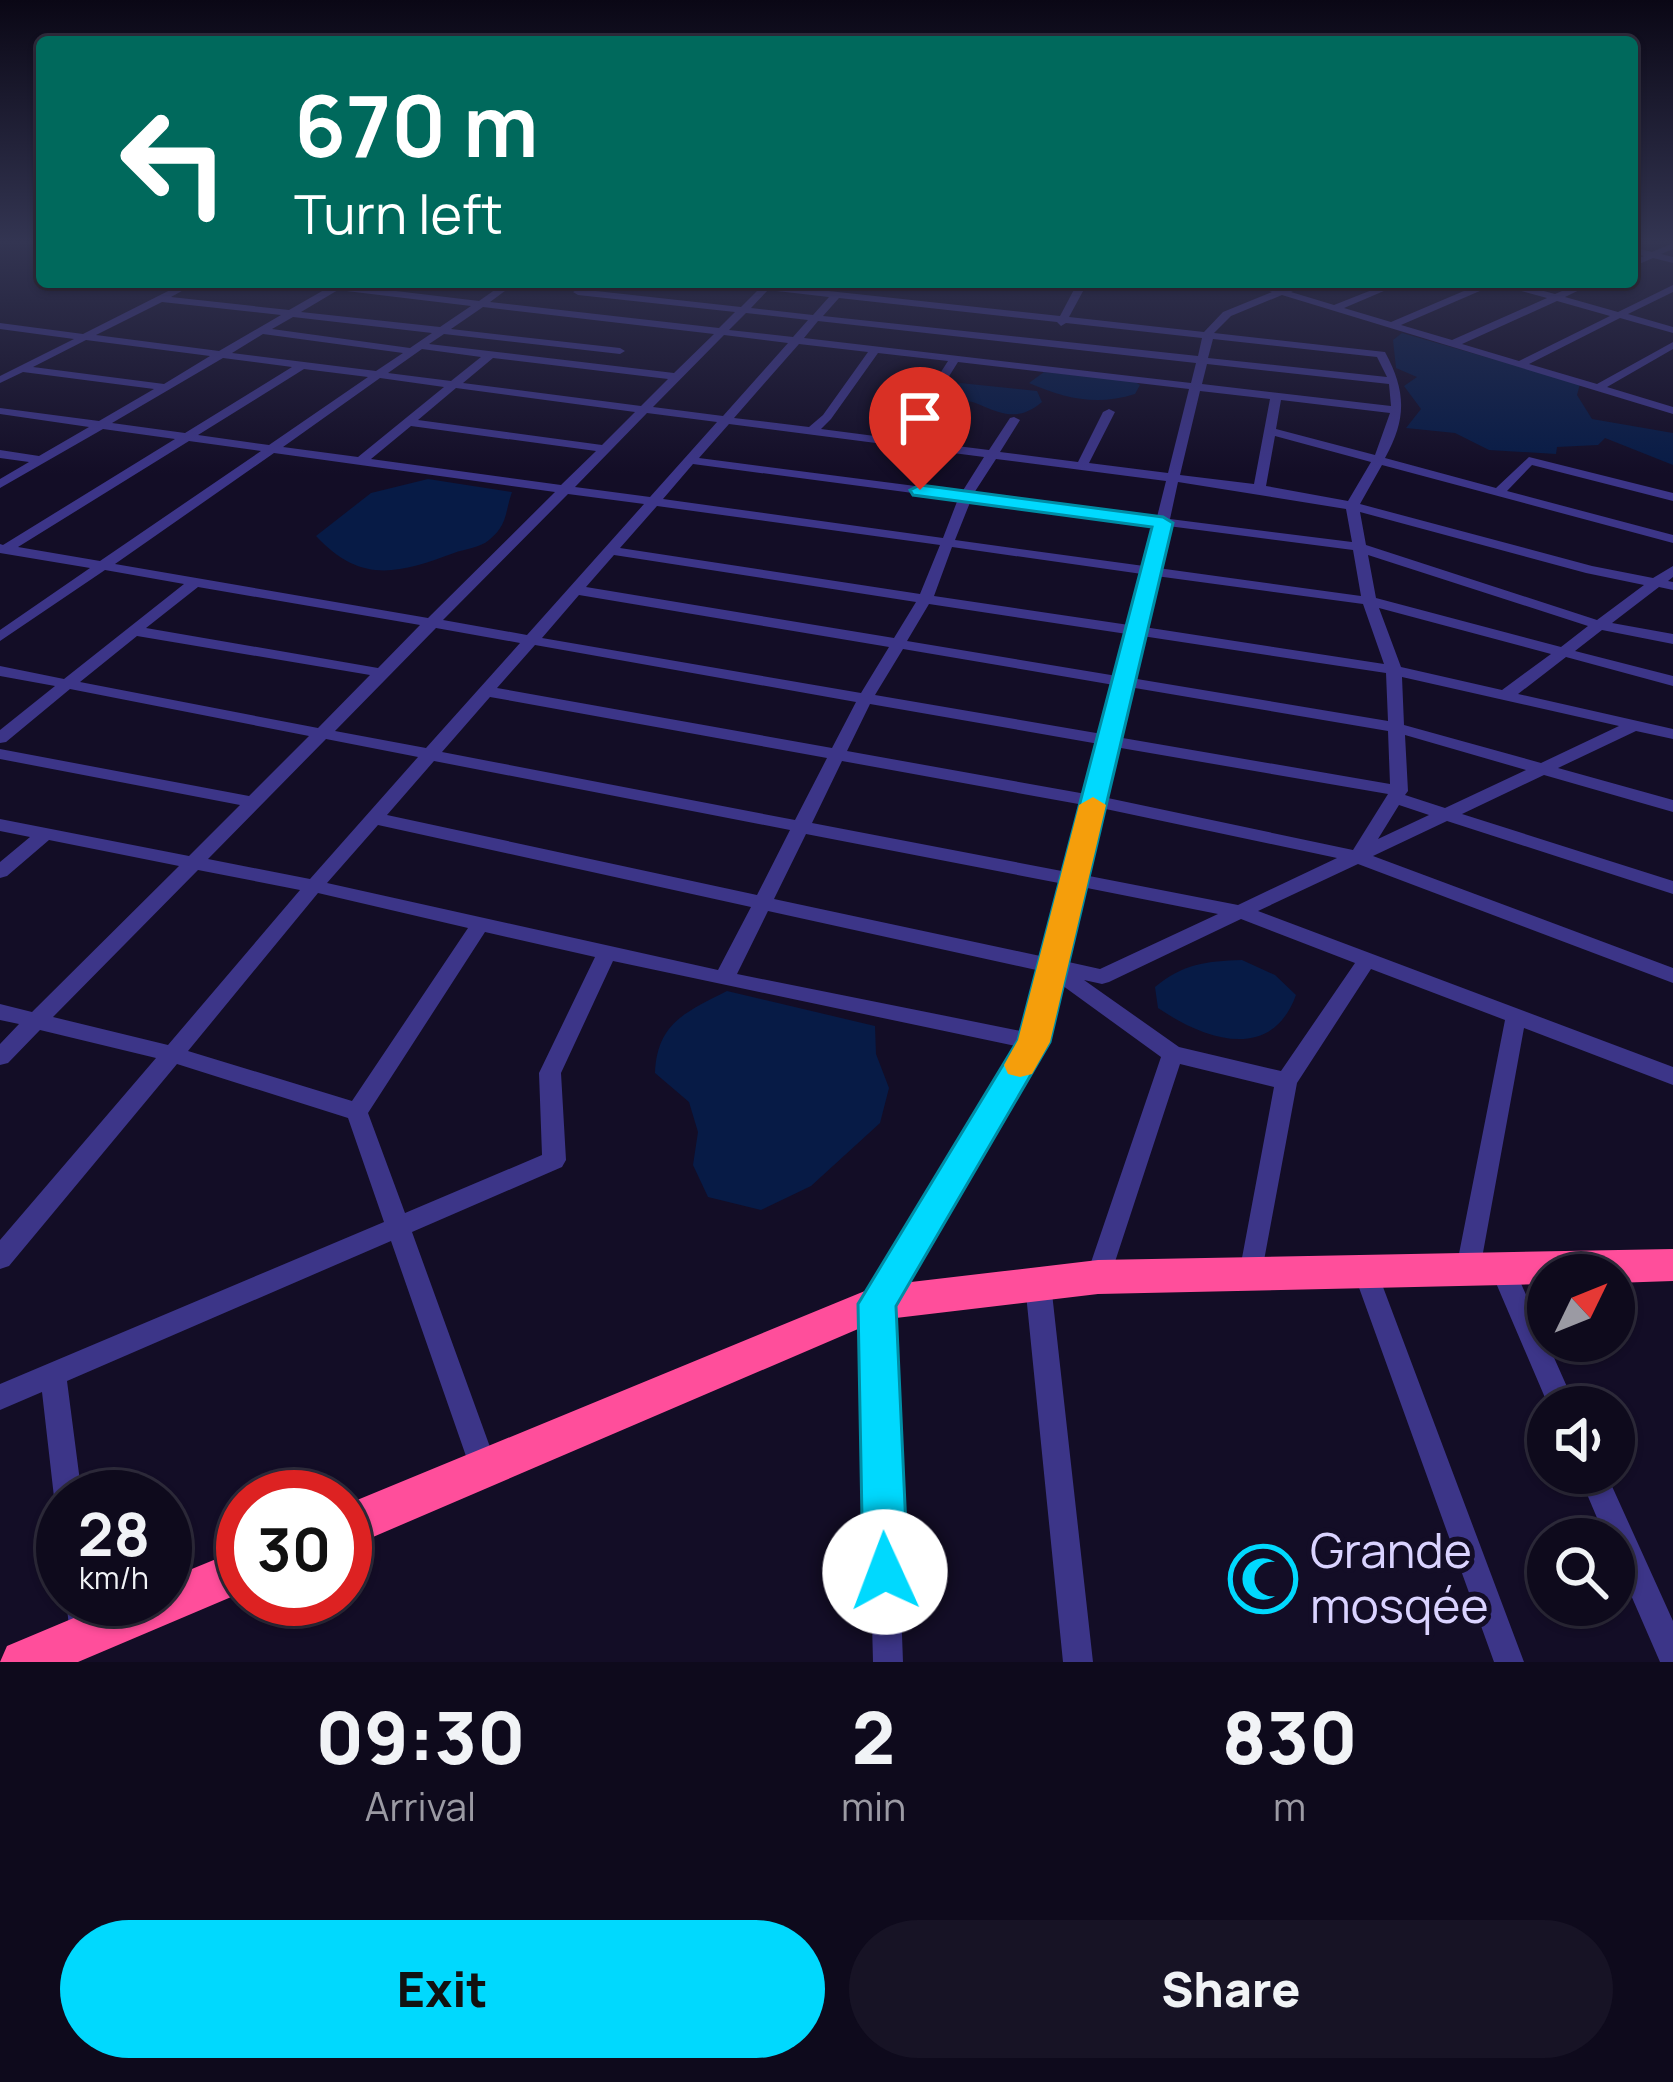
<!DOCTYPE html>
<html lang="en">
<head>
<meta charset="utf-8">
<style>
	:root { --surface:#0e0a1c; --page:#171325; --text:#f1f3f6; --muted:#9b9aa3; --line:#2e2b3b; --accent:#00d9fe }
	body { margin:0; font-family:Manrope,sans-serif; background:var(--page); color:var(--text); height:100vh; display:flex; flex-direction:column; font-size:45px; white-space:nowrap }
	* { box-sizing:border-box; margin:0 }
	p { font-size:39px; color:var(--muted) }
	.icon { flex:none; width:66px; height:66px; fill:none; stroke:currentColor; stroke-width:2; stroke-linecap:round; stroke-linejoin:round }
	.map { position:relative; height:1662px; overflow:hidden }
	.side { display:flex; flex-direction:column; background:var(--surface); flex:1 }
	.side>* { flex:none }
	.guide { position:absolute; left:36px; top:36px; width:1602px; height:252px; border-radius:12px; box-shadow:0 3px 9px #0004,0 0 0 3px var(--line); background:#00695c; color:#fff; overflow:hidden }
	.needle { width:78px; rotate:47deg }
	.fabs { position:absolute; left:1527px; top:1254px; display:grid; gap:24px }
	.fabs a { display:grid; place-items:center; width:108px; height:108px; border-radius:50%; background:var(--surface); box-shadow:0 3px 9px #0004,0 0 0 3px var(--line); font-size:60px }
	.speed { position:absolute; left:36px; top:1470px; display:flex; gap:24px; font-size:60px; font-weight:700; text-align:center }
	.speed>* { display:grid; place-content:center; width:156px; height:156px; border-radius:50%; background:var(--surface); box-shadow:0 3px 9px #0004,0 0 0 3px var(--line); line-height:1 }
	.speed small { font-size:30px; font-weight:400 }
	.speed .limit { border:18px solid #d22; background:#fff; color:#111 }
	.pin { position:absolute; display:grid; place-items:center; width:102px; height:102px; color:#fff; margin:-123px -51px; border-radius:50% 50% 50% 0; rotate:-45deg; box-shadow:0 0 12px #0007 }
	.pin .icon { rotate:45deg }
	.me { position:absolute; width:132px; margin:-66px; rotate:358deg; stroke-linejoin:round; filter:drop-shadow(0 0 9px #0008) }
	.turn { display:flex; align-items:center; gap:42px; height:252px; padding:0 60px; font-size:54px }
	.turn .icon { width:156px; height:156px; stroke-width:2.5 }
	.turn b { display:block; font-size:84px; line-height:102px }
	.eta { display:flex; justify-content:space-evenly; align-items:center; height:204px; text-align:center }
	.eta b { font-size:72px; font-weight:800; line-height:84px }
	.primary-button { display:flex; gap:24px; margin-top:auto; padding:24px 60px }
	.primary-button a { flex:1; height:138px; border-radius:72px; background:var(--accent); color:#111; font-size:48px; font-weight:800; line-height:138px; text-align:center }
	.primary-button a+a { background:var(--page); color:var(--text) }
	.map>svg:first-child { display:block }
</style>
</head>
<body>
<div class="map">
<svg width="1673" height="1662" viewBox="0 0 1673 1662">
	<rect width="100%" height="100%" fill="#130d26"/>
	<path fill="#071b46" d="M1402,333L1580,384L1577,395L1592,419L1673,433V465L1605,438L1598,445L1557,447L1556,454L1489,450L1455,433L1406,428L1421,409L1404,386L1417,377L1396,368L1393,340Z
		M1044,372L1134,381L1140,385L1135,394C1097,406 1066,399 1029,383Z
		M960,383L1037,391L1042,402C1018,422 1002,414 978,404C970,400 959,401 949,398L946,390Z
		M428,479L512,492C505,511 508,525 489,540C480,548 464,549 454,553C397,574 361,584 316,536L371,493Z
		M1242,960L1275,975L1296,995C1271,1063 1205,1040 1158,1008L1155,987C1183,964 1206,961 1242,960Z
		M727,991L875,1026L876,1054L889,1088L880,1123L811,1186L761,1210L708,1197L693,1165L698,1132L689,1102L655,1073C657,1023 686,1012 727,991Z"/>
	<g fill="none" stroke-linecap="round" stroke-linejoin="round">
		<path fill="#3c3588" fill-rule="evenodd" d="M1673,243V249L1661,254L1673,257V263L1653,258L1632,267V261L1644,256L1632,253V247L1652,252Z
			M186,282H198L171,297L289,310L338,282H350L346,285L479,301L506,282H517L490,302L719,328L735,312L578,295L573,292L578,289L741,307L759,289L715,282H776L773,285L1060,316L1078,282H1088L1069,317L1204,332L1223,312L1272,292L1244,282C1257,282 1271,289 1282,288C1293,287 1300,282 1311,282L1291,292L1334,305L1392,282H1405L1344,308L1391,322L1485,282H1510L1555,294L1583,282H1596L1565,297L1618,312L1673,285V292L1628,314L1673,327V333L1620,318L1529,364L1597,384L1673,342V349L1607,387L1673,407V414L1282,295L1231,316L1214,333L1385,352C1406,391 1407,418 1385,458L1496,488L1529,457L1673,493V501L1532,465L1507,491L1673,535V543L1382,465L1360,504L1592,566L1653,578L1673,566V577L1668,581L1673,582V590L1659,587L1612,623L1673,634V644L1602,630L1575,651L1673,676V686L1566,657L1518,694L1673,729V739L1636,731L1558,768L1673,800V812L1544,775L1462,814L1673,881V894L1447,821L1373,856L1673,968V983L1358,864L1258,911L1673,1067V1085L1524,1028L1480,1269L1477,1277L1468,1280L1459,1277L1456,1269L1505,1020L1371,969L1297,1083L1260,1282L1251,1285L1242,1282L1239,1274L1274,1087L1180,1064L1110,1277L1107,1285L1098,1288L1089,1285L1086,1277L1161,1057L1059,983L1045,1042L890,1305L903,1662H873L864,1303L1020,1047L613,961L561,1073L566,1160L562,1167L412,1232L498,1469L494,1479L484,1483L474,1479L391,1241L67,1381L82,1497H63V1509L58,1507L54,1497L42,1392L0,1410V1384L384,1222L348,1118L177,1064L9,1266L0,1269V1240L156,1058L40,1030L8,1063L0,1065V1044L19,1024L0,1020V1004L32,1012L179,866L49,840L7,876L0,878V862L30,837L0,831V819L189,856L240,805L0,759V749L249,796L309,736L70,689L6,742L0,743V730L55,686L0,676V666L64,679L184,584L105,570L0,641V630L90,568L0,553V544L3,545L175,439L103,429L0,488V479L29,462L0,458V450L39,456L89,427L0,414V408L99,421L154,389L23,372L0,383V376L74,339L0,329V323L83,334ZM1496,284L1547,298L1452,340L1401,325ZM338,290L471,306L440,327L301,312ZM768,290L829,297L813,315L751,308ZM839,298L1057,322L1061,326L1066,323L1202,338L1198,356L823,316ZM1557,301L1610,316L1519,361L1462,344ZM162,302L281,315L219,351L96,335ZM483,307L714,334L674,373L429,344L444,334L620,354L625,351L620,348L451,329ZM746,313L808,320L793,337L729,330ZM293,317L432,333L410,348L272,329ZM818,321L1196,363L1191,383L804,338ZM263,334L403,353L376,371L232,353ZM724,335L788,343L723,416L653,407ZM1213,339L1377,357L1387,377L1208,358ZM86,340L210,356L164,384L33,367ZM799,344L868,352L823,415L809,427L734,418ZM422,349L481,357L451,381L388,373ZM878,353L948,361L898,439L821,429L831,419ZM223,358L292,367L185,433L112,423ZM493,358L668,379L641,406L463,383ZM958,362L1189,389L1168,473L1089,463L1115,412L1109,409L1103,412L1078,462L1000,452L1020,420L1014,417L1010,418L989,450L909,440ZM1207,364L1389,384L1391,406L1202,384ZM304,369L368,377L269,445L198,435ZM380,378L444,387L358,457L283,447ZM456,388L635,412L602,445L418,420ZM1200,391L1270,399L1254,484L1180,475ZM1281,400L1390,413L1375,455L1276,429ZM647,413L717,422L650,497L575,487ZM729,424L984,457L962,492L699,458ZM411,426L596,451L561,485L371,459ZM1275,436L1371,462L1348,501L1266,486ZM189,441L261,451L100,561L18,547ZM274,453L555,492L428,618L115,564ZM996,459L1166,481L1157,517L974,493ZM693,464L958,499L943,538L663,499ZM1178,482L1346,509L1352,542L1170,519ZM568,494L644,504L527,635L443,620ZM971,500L1155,525L1144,566L955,540ZM657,506L940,545L920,594L620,548ZM1360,512L1586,573L1644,585L1597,620L1366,545ZM1168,526L1353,550L1361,596L1158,568ZM952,547L1142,574L1129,625L934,596ZM614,555L916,602L894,638L586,587ZM1368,555L1588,626L1561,647L1376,598ZM1156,576L1363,604L1384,664L1144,627ZM198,587L420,625L378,668L146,628ZM579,595L889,647L861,693L542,638ZM929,604L1127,634L1117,676L907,641ZM1379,608L1551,654L1502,690L1401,667ZM436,628L520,643L426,748L335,731ZM137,636L370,675L318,728L80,682ZM1142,636L1386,673L1388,721L1131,678ZM535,645L856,702L832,748L497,688ZM903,649L1114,685L1102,734L875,695ZM1402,677L1619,726L1541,763L1404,725ZM1129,687L1388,731L1390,784L1117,737ZM490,697L827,758L795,820L442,752ZM870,704L1099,744L1086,794L847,751ZM1405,735L1526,770L1445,808L1405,795L1408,791ZM326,739L418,757L310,879L208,859ZM1115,747L1388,794L1353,850L1103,797ZM434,761L790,830L757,895L387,815ZM842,761L1084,805L1067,872L812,823ZM1399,805L1429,815L1378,839ZM1101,808L1337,858L1238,905L1084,875ZM378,825L751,907L718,970L327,883ZM806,834L1064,884L1045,957L774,899ZM198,870L300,890L168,1045L53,1017ZM1082,887L1218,914L1100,969L1064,961ZM318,893L468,928L352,1101L188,1051ZM768,911L1041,971L1026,1032L737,974ZM1241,919L1355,963L1281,1071L1179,1047L1084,980L1102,984L1109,982ZM485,932L595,957L539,1073L542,1155L405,1213L368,1113Z
			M1502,1258L1511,1261L1576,1407H1549L1490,1269L1493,1261Z
			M1365,1260L1374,1263L1377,1271L1524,1662H1494L1353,1271L1356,1263Z
			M1038,1273L1047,1276L1051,1284L1093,1662H1063L1025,1284L1029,1276Z
			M1578,1473H1606L1673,1621V1662H1660L1614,1556V1539H1606Z
			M66,1599H96L100,1636L96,1647L85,1651L74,1647L70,1636Z"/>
		<path fill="#ff4e9b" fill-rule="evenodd" d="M1673,1249V1281L1614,1283V1275H1548V1284L1098,1294L879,1320L345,1549V1505L877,1286L1098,1260Z
			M243,1548V1592L78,1662H0L7,1646L119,1599H165V1580Z"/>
	</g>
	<linearGradient id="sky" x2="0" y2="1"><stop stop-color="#0a0715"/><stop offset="0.51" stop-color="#333552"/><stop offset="1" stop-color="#333552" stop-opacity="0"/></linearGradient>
	<rect width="1673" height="474" fill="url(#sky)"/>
	<path fill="#00d9fe" stroke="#008da5" stroke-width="3" d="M920,485L1163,517L1173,523L1050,1042L896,1306L908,1572L901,1588L885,1595L869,1588L863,1572L858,1304L1018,1040L1152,527L913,495L910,490Z"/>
	<path fill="#f59e0b" d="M1093,797L1106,805L1050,1042L1032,1074L1020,1077L1008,1074L1004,1065L1018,1040L1079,805Z"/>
	<defs>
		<g id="mosque-ring" transform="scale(3.45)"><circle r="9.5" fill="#130d26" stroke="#00d9fe" stroke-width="1.5"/><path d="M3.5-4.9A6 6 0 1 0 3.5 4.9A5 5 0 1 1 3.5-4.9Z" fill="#00d9fe"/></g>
	</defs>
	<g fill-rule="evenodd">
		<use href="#mosque-ring" x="1263" y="1579"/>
	</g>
	<g text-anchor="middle" stroke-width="10" stroke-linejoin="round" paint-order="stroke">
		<g font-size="48" fill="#dad3ff" stroke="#130d26" text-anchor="start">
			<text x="1310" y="1568">Grande<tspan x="1310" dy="55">mosqée</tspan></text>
		</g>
	</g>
</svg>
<div class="fabs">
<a><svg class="needle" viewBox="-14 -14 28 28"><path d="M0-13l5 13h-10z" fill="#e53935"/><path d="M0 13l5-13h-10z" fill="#9b9aa3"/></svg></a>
<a><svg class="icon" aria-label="sound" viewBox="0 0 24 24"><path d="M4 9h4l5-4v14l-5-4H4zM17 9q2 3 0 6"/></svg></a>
<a><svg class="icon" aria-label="search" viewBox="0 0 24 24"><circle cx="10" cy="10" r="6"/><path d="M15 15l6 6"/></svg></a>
</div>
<div class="speed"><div>28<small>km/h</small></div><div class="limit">30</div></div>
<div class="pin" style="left:920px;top:490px;background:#d93025"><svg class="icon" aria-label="arrive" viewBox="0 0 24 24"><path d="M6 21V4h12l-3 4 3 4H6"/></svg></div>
<svg class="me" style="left:885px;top:1572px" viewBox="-20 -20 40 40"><circle r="19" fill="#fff"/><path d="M0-13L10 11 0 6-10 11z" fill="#00d9fe"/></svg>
<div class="guide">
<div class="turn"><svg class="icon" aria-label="left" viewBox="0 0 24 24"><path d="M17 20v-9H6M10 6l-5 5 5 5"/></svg><div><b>670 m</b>Turn left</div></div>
</div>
</div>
<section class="side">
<div class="eta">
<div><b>09:30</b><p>Arrival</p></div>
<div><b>2</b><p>min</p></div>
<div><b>830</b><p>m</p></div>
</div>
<div class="primary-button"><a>Exit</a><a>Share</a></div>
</section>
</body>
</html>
